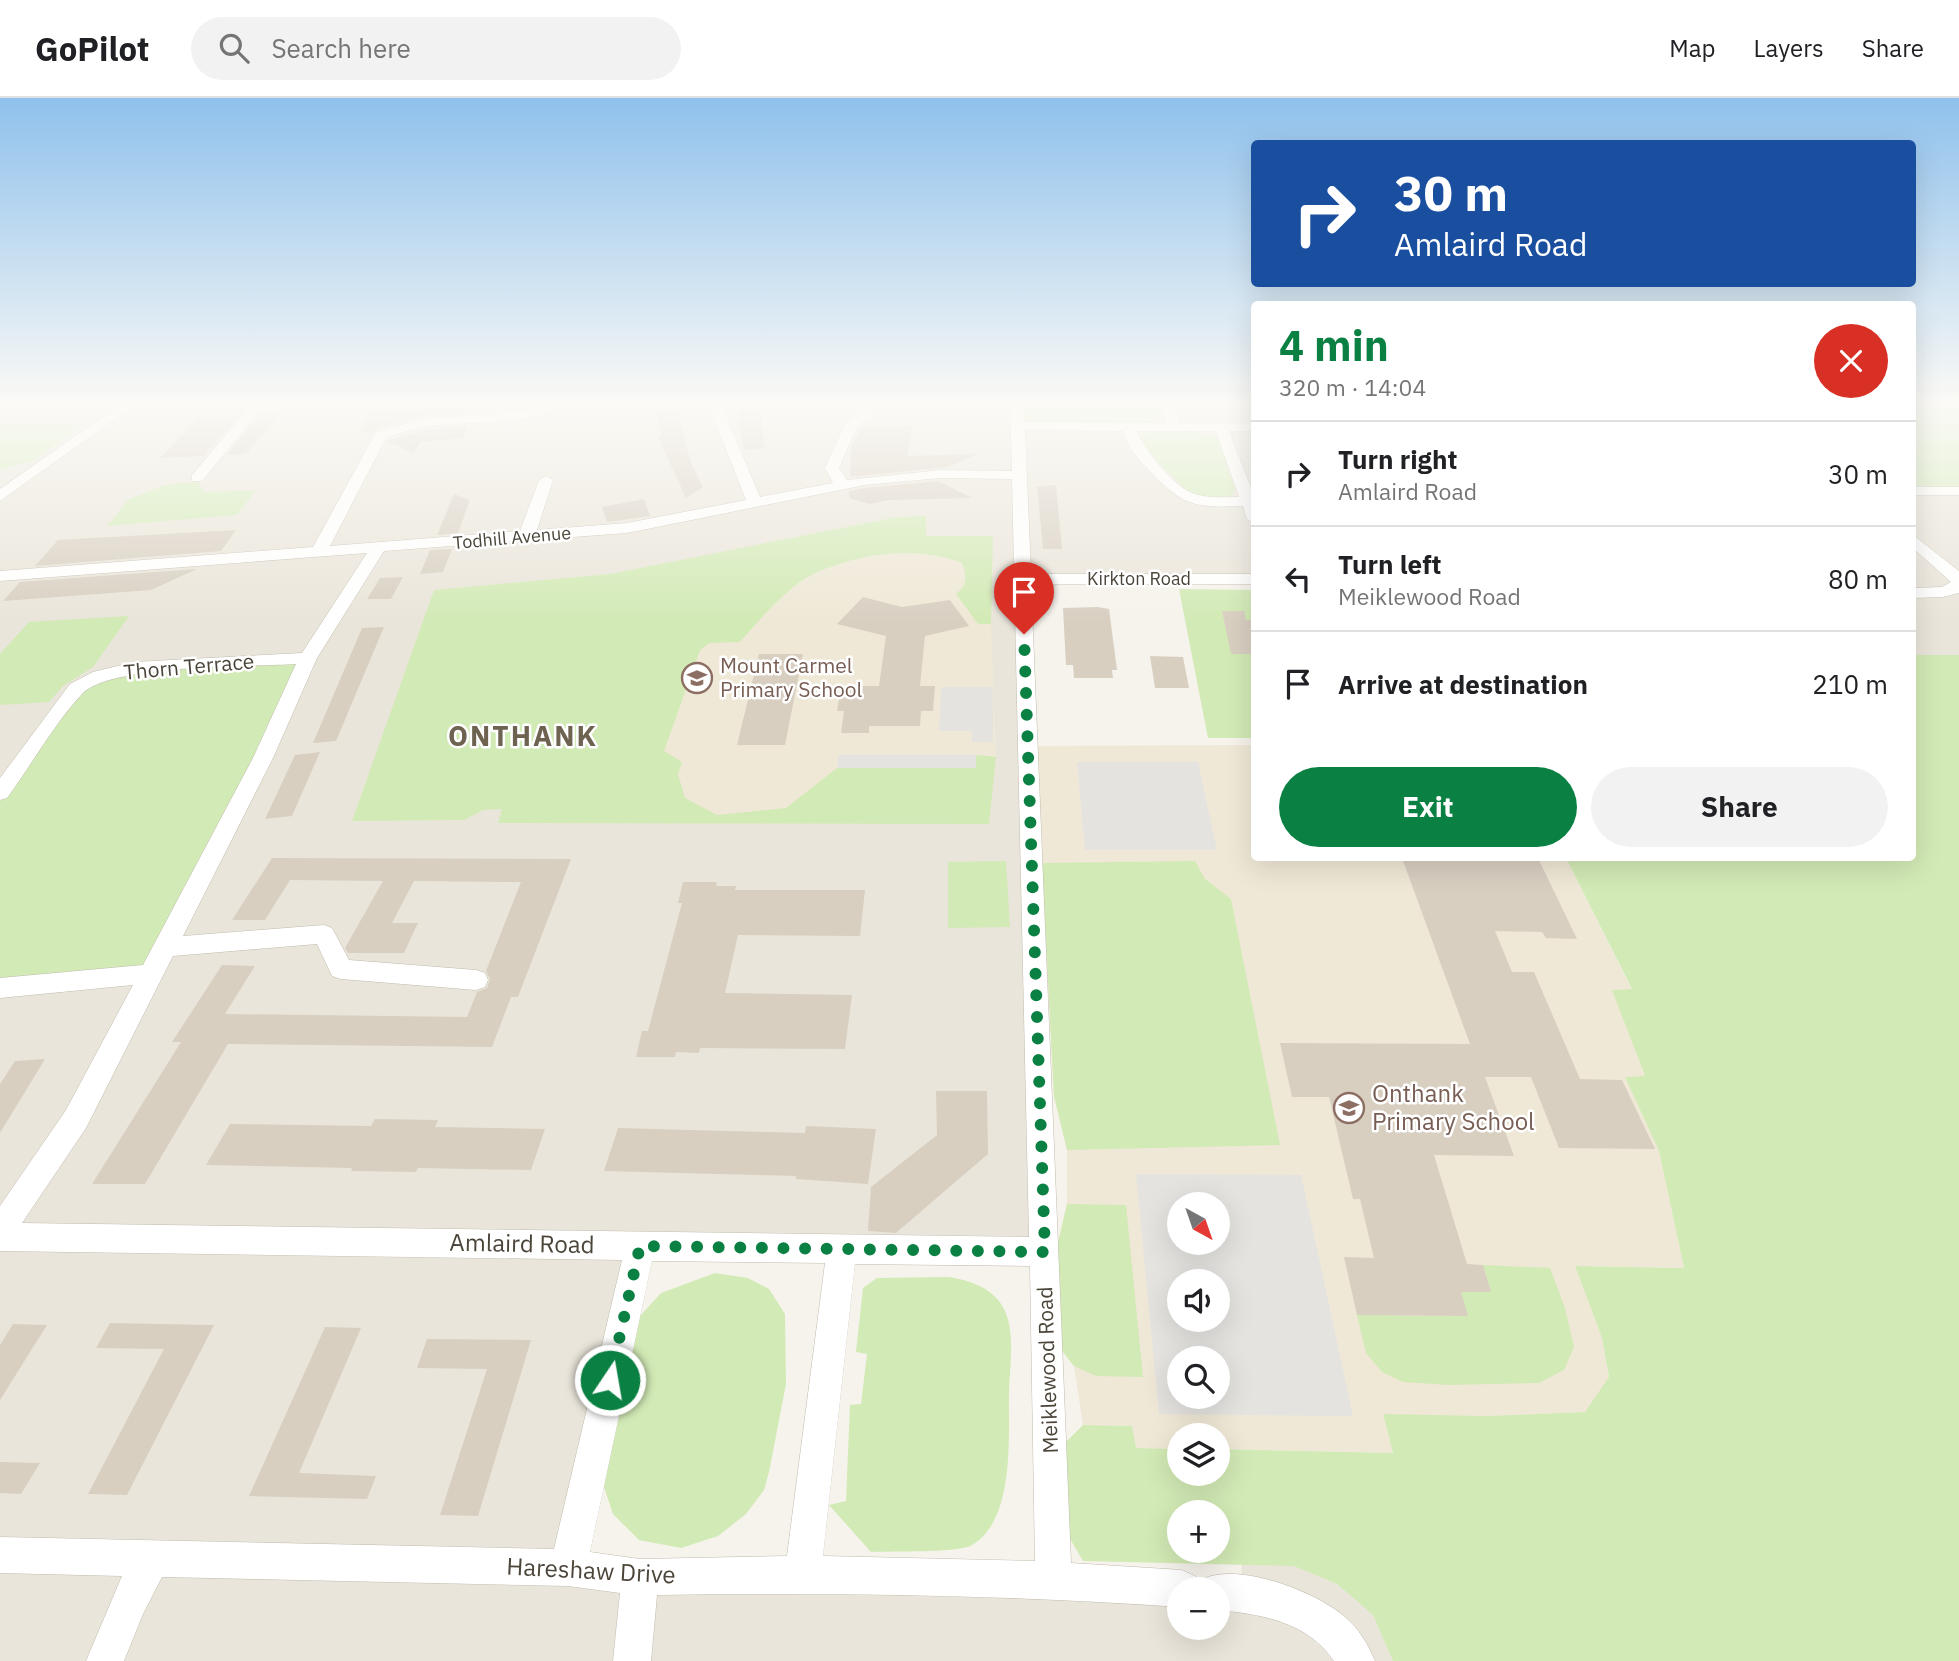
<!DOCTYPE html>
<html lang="en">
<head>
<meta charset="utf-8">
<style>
	:root { --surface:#fff; --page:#f2f2f2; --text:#202124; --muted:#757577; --line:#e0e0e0; --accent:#0b8043 }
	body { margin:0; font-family:"IBM Plex Sans",sans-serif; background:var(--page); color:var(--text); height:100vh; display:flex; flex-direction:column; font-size:26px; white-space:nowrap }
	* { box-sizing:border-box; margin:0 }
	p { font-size:23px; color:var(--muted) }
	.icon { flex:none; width:38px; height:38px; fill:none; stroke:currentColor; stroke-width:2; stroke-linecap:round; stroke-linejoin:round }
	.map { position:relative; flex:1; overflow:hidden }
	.sheet { position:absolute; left:1251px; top:203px; width:665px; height:560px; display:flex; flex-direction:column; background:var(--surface); border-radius:7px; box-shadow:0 7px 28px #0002 }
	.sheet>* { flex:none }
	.guide { position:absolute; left:1251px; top:42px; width:665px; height:147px; border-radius:7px; box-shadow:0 7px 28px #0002; background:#1a4fa0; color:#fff; overflow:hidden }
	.needle { width:46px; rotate:140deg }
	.buttons { position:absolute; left:1167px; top:1094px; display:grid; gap:14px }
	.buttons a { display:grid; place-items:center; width:63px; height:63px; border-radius:50%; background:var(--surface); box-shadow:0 7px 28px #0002; font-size:35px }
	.pin { position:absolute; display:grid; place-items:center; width:60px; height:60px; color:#fff; margin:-72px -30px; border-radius:50% 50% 50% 0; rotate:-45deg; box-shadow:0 0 7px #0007 }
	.pin .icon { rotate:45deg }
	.me { position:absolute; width:77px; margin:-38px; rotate:12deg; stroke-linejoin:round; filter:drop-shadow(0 0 5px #0008) }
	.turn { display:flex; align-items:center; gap:24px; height:147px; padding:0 28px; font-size:32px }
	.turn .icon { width:91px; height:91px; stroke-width:2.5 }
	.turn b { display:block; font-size:49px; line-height:60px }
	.round { display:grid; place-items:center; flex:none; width:74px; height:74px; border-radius:37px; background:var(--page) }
	.summary { display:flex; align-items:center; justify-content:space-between; height:119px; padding:0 28px }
	h1 { font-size:42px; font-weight:700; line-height:52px; color:var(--accent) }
	.cta { display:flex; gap:14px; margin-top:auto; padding:14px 28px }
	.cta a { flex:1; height:80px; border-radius:42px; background:var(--accent); color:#fff; font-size:28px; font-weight:700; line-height:80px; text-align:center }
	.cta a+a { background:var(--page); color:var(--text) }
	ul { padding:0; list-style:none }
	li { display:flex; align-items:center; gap:21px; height:105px; padding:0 28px; border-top:2px solid var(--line) }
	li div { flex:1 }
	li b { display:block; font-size:26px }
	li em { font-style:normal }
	header { display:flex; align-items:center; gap:42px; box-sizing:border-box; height:98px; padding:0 35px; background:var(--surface); border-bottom:2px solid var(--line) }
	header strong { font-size:33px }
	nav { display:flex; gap:38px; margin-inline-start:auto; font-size:24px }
	.search { width:490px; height:63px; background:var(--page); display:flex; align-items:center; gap:18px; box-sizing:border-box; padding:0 24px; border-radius:38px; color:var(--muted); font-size:26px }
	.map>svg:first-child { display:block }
</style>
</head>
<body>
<header>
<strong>GoPilot</strong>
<div class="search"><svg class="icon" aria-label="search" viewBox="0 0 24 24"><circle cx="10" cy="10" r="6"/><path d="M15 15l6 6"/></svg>Search here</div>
<nav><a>Map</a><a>Layers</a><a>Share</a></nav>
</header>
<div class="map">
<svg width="1959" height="1563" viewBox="0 0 1959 1563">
	<rect width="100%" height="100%" fill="#f6f3ec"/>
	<path fill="#eae5da" d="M0,306H1255V482L1023,481L1045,1154L640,1148L568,1470L1179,1493L1180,1530H1218V1494L1240,1495L1242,1465L1294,1468L1337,1486L1373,1517L1393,1563H0Z
		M1913,393H1959V557H1913Z"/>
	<path fill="#efe8d6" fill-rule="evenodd" d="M926,418V438H993L991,526L996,659L989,726L498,725L502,711L483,712L464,722L352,723L434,492L610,476L897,419Z
		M1255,647V760H1566L1632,892H1613L1645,979H1625L1659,1053L1684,1170L1575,1168L1602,1240L1609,1280L1604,1300L1585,1314L1486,1318L1383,1317L1393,1355L1218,1351V1337H1180L1179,1351L1136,1350L1132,1328L1083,1327L1074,1268L1059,1249L1055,1157L1067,1106V1052L1054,998L1035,648ZM1180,1106H1218V1144H1180ZM1180,1183H1218V1222H1180ZM1180,1260H1218V1298H1180Z"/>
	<path fill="#d2eab5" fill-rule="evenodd" d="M1153,306L1163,316L1151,325L1038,326L1020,320L1021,309L1027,307Z
		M1913,306H1959V393L1913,387Z
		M0,326H82L35,362L0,372Z
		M1192,333L1218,340L1235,392L1232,397C1219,400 1206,402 1193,396C1181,390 1145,352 1141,339L1149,334Z
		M197,384L205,394L256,392L237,417L107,428L129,401L168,386Z
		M926,418V438H993L991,526H978L956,496C968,486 967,479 962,465C915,447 861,455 815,475C789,487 759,522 740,544L709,545L700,552L664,653L682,664L678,676L685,700L717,717L786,710L837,670H975L976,657L996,659L989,726L498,725L502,711L483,712L464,722L352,723L434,492L610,476L897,419Z
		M1179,491L1255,492V640H1208Z
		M129,518L93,569L63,588L49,604L0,607V556L29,524Z
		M1913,557H1959V1563H1393L1373,1517L1337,1486L1294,1468L1083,1463L1069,1439L1065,1345L1083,1327L1132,1328L1136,1350L1179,1351L1180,1376H1218V1351L1393,1355L1383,1316L1486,1318L1585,1314L1609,1279L1602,1240L1575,1168L1684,1170L1659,1053L1625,979L1645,978L1612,892L1632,891L1566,760H1913ZM1180,1414H1218V1452H1180Z
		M302,562L255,662L145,873L0,885V702L82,591L129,573Z
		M1006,763L1010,829L948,830V764Z
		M1195,763L1205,781L1231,801L1280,1047L1067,1052L1054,998L1042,765Z
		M1067,1106L1126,1107L1143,1279L1096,1278L1074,1268L1059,1249L1055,1157Z
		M1483,1167L1550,1170L1565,1210L1574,1249L1564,1272L1539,1285L1448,1287L1403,1284L1382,1274L1366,1255L1357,1217L1467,1218L1461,1194H1491Z
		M715,1175L748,1180L769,1191L785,1216L786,1286L769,1374L764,1392L746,1416L718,1438L681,1450L639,1442L613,1416L601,1380L640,1218L661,1195Z
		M948,1179C969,1182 995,1190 1005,1213C1015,1236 1010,1268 1009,1292C1008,1337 1016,1421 972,1447C960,1455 889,1453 871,1454L829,1407L846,1403L850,1307L861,1306L867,1256L856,1254L863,1190L877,1180Z"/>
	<path fill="#e5e3e0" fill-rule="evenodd" d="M941,589H993V644H972V633H939Z
		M839,657H976V670H837Z
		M1077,664H1198L1217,752H1085Z
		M1136,1076L1301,1077L1353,1318L1159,1316ZM1180,1106H1218V1144H1180ZM1180,1183H1218V1222H1180ZM1180,1260H1218V1298H1180Z"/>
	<path fill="#d8cfc1" d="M418,306H473L471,315L424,318L375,331L372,337L360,332L370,310Z
		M654,306H675L691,365L703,389L686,400L658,339L661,337Z
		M739,306H759L765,350L744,352L739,328Z
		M281,315L246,356L227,357L260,316Z
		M239,317L204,358L160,360L198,320Z
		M467,328L464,340L421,344L414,355L387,343L420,333Z
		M912,328L907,358L977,356L948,369L850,379L851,349L860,331Z
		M938,383L972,400L889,402L869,406L849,400V393L865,390Z
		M1056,387L1062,451H1043L1037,389Z
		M454,396L470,402L458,435L437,437Z
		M644,401L650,418L607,424L602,409Z
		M236,432L221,453L35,468L58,442Z
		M452,451L443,474L420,476L430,452Z
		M197,471L151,492L3,503L20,484Z
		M403,479L391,501H367L380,480Z
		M863,499L902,509L950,502L969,528L925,538L920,588H935L933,613H921L920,628H869V635H841L844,613H837L841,588H879L886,538L837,526Z
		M1098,509L1109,511L1117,572H1112L1113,580H1074L1073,567H1066L1063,510Z
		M1222,513H1244L1246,522H1255V556H1231Z
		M384,529L336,643L313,645L362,530Z
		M759,556H803L785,647H737Z
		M1150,558L1183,559L1189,590H1155Z
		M320,654L292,718L265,721L295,657Z
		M272,760L571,761L518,899H511L492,949L228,946L145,1086H92L181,944H172L222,867L255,868L225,916L467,919L477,894L487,890L490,881L486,873L521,784L414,783L392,825H418L404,855H348L345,850L383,783L290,782L265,822H232Z
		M1402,760H1538L1577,841L1546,840L1542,834L1495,833L1512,874H1534L1580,981L1622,982L1655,1051L1559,1050L1531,979H1485L1514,1058L1434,1057L1467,1166L1483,1167L1491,1194H1461L1468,1218L1357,1217L1344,1159L1374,1160L1360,1101H1353L1329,999H1292L1280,945L1470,946Z
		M683,784H717L716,788H736L735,792H865L860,838L738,837L725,895L852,897L845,951L700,950L699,955L676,954L675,959H636L642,933H648L682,805H678Z
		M45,961L0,1035V986L15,963Z
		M936,993H987L988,1056L896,1135L868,1133L871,1089L937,1037Z
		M375,1021L438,1022L435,1029L545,1031L531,1072L418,1070L416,1074L351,1073L352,1070L206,1067L230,1026L371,1028Z
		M806,1028L876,1031L868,1086L796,1081V1078L604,1073L618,1030L805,1035Z
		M110,1225L214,1227L127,1397L88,1396L164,1251L96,1250Z
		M13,1226L47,1227L0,1302V1247Z
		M325,1229L361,1230L299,1375L376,1378L367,1401L249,1398Z
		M427,1241L531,1242L478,1418L440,1417L487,1271L417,1270Z
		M0,1364L40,1365L21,1396L0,1395Z"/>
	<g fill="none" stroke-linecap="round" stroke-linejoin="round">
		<g stroke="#c2bbae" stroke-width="1">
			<path id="minor" d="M121,306H136L0,403V391Z
				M252,306H265L202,383H192V377Z
				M545,306H561C539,328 471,323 439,327C421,329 404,333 386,340L330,448L520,433L539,382L546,378L553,382L537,432L627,425L746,402L708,306H721L760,399L833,385L825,370L845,326L869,306L877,310L856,331L839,370L847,382L941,372L1012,373L1010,306H1024V324L1165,325L1163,312L1157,306H1172L1179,325H1255V333H1229L1255,400V426L1247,421L1243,408C1190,410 1182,407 1146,369C1135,357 1127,349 1123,333L1025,332L1031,476H1255V486H1031L1071,1465L1182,1472L1195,1478L1200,1491L1205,1480C1241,1465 1317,1494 1345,1519C1359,1531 1368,1546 1375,1563H1334C1308,1524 1261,1516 1218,1512V1491H1180V1509C1005,1497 831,1494 657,1497L651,1563H613L620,1495L568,1488L162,1479L143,1516L124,1563H86L122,1478L0,1475V1439L554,1451L622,1162L0,1153V1108L66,1012L133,887L0,900V880L143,867L253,660L296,566C252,569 110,566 82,596C54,626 32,666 7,700L0,702V680L70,586L93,574L134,564L302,555L367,455L0,483V473L313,449L376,334L425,321L522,313ZM1137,333H1216L1239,399C1223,399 1205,401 1190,394C1174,388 1142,349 1137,333ZM941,380L1012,381L1029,1139L22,1125L86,1030L173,858L317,846L332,878L341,881L476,892L485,889L488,882L485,875L476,872L349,862L332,830L324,827L183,838L273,660L317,560L384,453L627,435L865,387ZM652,1163L825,1165L787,1458L640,1461L590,1454ZM855,1166L1030,1168L1035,1463L823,1458Z
				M1913,389H1959V397H1913Z
				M1913,437L1959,473V495L1943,499L1913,500V490L1942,489L1951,484L1913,450Z"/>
		</g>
		<use href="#minor" fill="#fff" fill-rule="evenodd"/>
	</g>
	<linearGradient id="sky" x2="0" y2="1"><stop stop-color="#8fc1ec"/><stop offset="0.58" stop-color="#fbfaf6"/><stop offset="1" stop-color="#fbfaf6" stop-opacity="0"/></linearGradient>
	<rect width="1959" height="525" fill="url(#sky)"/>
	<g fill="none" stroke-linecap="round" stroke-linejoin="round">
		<path stroke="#0b8043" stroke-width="12" stroke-dasharray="0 21.6" d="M610,1282L640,1148L1045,1154L1024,536"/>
	</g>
	<defs>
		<g id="school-ring" transform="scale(1.575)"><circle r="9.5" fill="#fff" stroke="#8d6e63" stroke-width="1.5"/><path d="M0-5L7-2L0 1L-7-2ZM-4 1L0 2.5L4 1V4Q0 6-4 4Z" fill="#8d6e63"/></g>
	</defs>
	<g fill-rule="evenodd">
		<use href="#school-ring" x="697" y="580"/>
		<use href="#school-ring" x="1349" y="1010"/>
	</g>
	<g text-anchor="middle" stroke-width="5" stroke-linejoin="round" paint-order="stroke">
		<g font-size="18" fill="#4b4439" stroke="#fff">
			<text transform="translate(512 440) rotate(-5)" y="6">Todhill Avenue</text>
			<text x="1139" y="487">Kirkton Road</text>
		</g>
		<g font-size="21" fill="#785e54" stroke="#fff" text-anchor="start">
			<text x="720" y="575">Mount Carmel<tspan x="720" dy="24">Primary School</tspan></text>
		</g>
		<g font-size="21" fill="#4b4439" stroke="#fff">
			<text transform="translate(189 569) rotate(-5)" y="7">Thorn Terrace</text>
			<text transform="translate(1048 1272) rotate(-92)" y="7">Meiklewood Road</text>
		</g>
		<g font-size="24" fill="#785e54" stroke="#fff" text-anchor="start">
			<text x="1372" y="1004">Onthank<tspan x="1372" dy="28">Primary School</tspan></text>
		</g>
		<g font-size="24" fill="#4b4439" stroke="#fff">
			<text transform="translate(522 1146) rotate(1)" y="8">Amlaird Road</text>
			<text transform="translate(591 1473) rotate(3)" y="8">Hareshaw Drive</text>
		</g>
		<g font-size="28" font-weight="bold" letter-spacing="2" fill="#6e6250" stroke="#fff">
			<text x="523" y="648">ONTHANK</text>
		</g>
	</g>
</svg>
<div class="buttons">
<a><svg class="needle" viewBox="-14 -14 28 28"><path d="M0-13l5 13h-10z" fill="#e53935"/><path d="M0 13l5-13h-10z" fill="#757577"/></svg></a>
<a><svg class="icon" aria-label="sound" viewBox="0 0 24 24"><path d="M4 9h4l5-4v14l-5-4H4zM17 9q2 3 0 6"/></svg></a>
<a><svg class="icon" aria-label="search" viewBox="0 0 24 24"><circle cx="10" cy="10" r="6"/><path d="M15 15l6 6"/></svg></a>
<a><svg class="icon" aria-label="layers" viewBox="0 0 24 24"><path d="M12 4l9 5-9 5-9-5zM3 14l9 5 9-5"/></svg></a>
<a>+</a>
<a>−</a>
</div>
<div class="pin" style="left:1024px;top:536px;background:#d93025"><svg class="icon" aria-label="arrive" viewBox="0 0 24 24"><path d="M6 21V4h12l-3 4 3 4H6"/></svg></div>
<svg class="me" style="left:610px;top:1282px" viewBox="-20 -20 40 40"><circle r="17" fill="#0b8043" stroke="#fff" stroke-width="3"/><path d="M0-11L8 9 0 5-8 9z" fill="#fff"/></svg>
<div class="guide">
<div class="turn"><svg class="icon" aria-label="right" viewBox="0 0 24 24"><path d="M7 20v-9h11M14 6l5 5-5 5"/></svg><div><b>30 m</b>Amlaird Road</div></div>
</div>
<section class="sheet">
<div class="summary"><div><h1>4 min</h1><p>320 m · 14:04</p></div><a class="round" style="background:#d93025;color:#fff"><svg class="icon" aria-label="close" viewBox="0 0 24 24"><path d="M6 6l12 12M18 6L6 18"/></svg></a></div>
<ul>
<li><svg class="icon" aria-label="right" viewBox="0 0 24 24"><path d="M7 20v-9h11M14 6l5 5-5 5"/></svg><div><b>Turn right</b><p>Amlaird Road</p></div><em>30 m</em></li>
<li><svg class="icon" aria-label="left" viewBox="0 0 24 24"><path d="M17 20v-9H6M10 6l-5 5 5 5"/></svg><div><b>Turn left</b><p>Meiklewood Road</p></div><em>80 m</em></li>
<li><svg class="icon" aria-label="arrive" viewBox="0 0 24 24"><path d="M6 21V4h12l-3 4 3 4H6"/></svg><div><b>Arrive at destination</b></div><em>210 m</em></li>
</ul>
<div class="cta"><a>Exit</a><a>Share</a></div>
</section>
</div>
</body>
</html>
